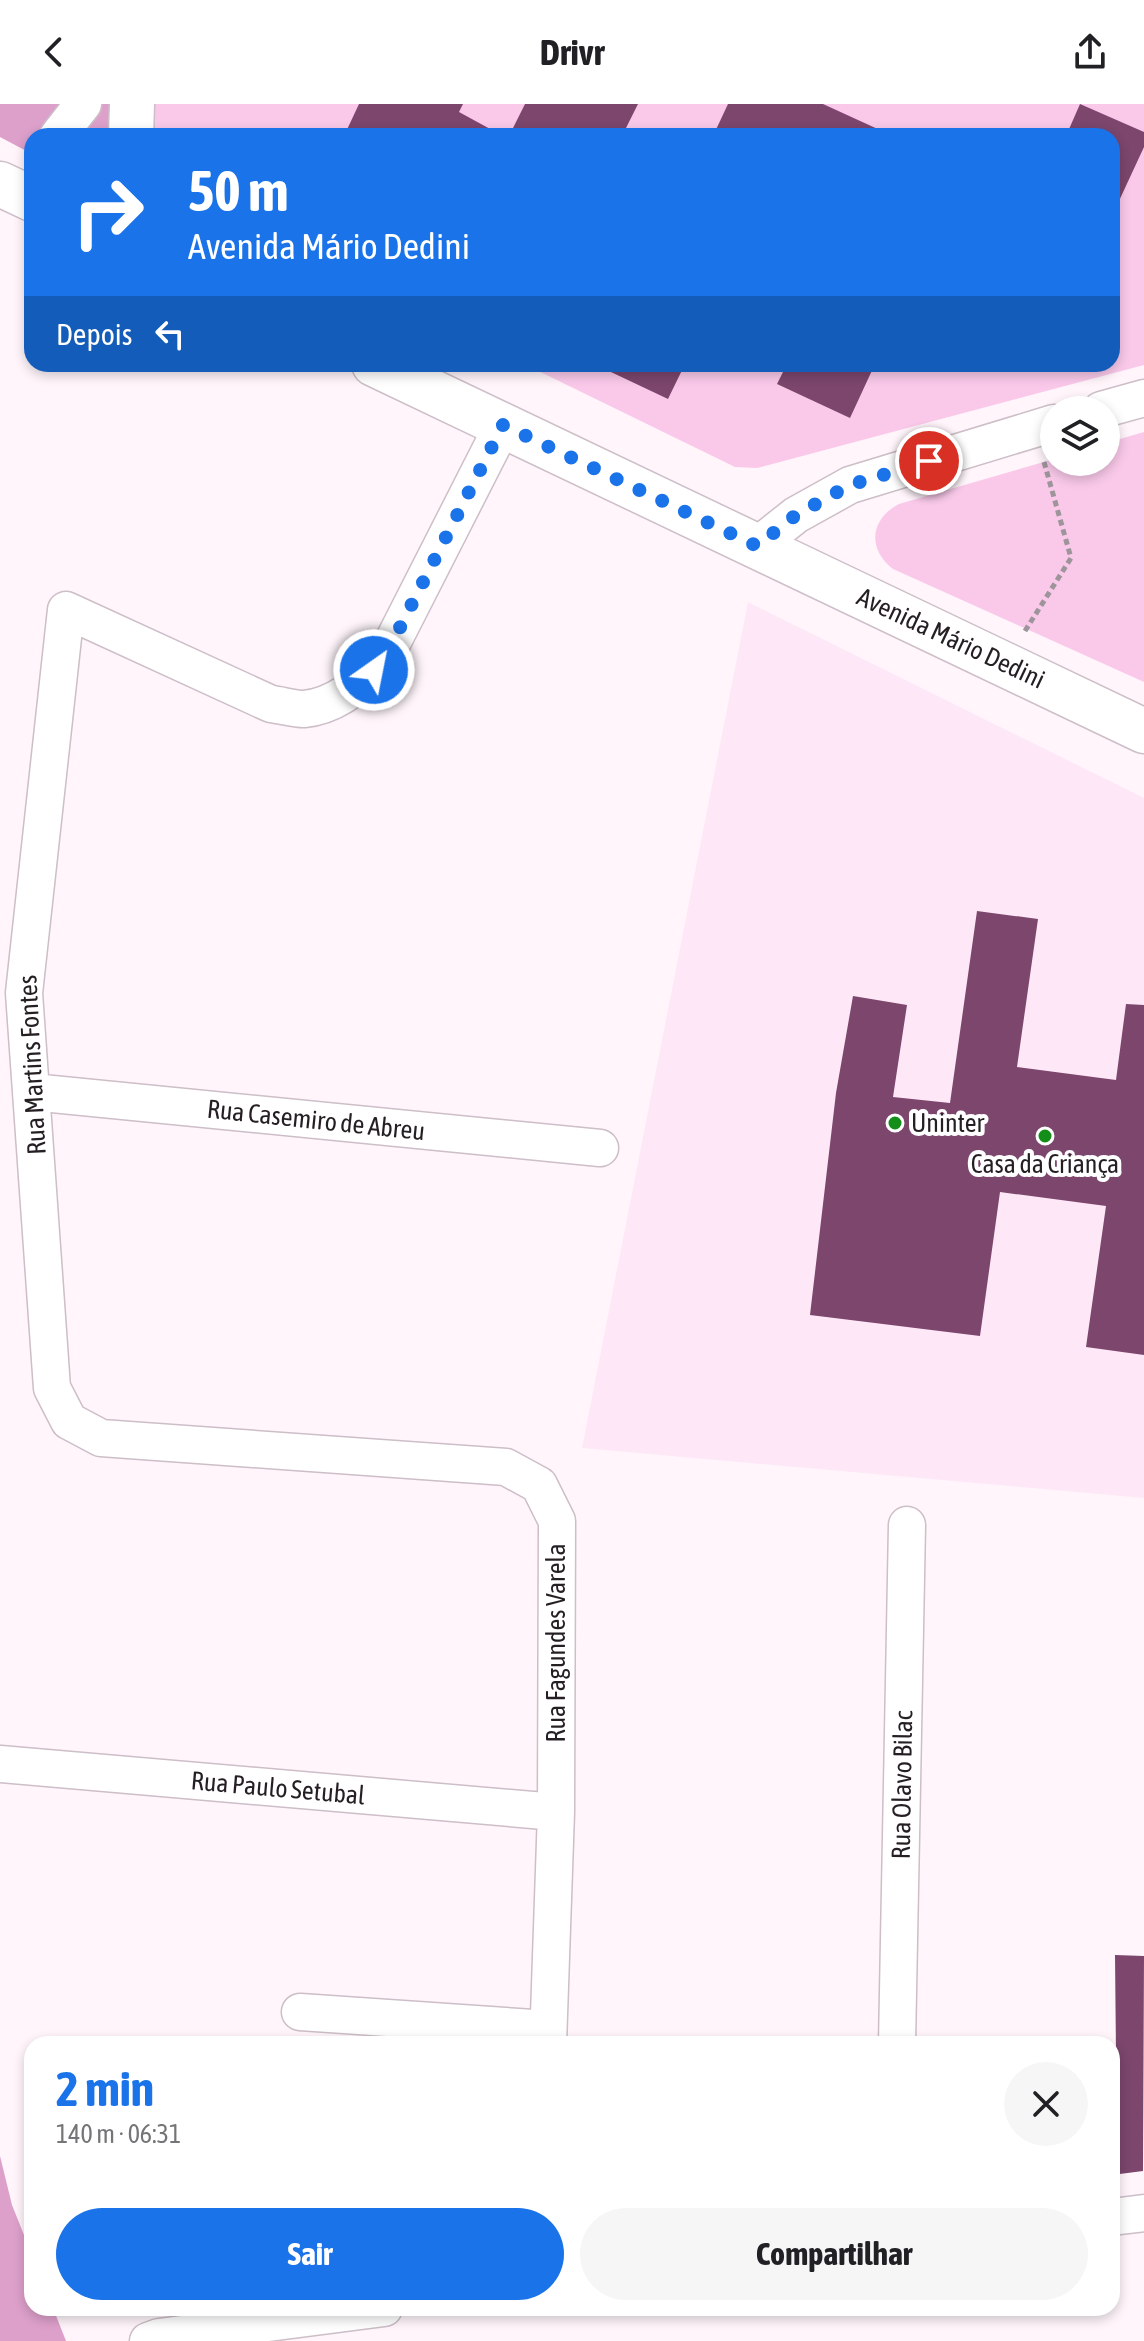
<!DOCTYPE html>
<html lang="pt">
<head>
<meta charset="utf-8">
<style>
	:root { --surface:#fff; --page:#f6f6f6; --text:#202124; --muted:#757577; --accent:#1a73e8 }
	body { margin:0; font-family:"Asap Condensed",sans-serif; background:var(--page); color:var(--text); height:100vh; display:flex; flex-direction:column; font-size:30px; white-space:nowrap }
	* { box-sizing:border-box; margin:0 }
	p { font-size:26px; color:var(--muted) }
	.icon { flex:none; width:44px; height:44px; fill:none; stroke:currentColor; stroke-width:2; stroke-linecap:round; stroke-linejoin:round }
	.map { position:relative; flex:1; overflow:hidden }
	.side { position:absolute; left:24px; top:1932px; width:1096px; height:280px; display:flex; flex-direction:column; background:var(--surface); border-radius:24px; box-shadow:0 4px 12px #0003 }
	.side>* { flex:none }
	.top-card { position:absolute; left:24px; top:24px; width:1096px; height:244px; border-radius:24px; box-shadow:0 4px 12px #0003; background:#1a73e8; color:#fff; overflow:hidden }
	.controls { position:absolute; left:1040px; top:292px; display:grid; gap:16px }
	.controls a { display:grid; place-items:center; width:80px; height:80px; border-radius:50%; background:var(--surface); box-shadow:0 4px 12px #0003; font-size:40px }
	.pin { position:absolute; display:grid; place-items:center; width:68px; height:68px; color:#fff; margin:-34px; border:4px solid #fff; border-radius:50%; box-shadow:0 2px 8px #0007 }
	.me { position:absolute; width:88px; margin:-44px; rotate:33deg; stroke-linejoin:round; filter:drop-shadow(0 0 6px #0008) }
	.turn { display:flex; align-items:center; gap:28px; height:168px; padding:0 32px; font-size:36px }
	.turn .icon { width:104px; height:104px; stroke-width:2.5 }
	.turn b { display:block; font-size:56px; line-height:68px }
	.then { display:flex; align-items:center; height:76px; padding:0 32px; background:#0003; gap:16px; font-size:30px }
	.round { display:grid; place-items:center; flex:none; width:84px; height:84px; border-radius:42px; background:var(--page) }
	.overview { display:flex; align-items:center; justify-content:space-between; height:136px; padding:0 32px }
	h1 { font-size:48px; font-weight:700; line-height:60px; color:var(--accent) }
	.primary-button { display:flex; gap:16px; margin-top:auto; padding:16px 32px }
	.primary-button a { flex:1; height:92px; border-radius:48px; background:var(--accent); color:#fff; font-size:32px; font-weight:700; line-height:92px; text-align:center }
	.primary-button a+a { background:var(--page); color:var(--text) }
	header { display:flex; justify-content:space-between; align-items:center; height:104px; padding:0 32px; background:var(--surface); font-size:36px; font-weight:700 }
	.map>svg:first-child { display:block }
</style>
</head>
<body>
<header><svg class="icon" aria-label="back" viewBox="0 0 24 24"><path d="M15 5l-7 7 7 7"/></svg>Drivr<svg class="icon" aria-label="share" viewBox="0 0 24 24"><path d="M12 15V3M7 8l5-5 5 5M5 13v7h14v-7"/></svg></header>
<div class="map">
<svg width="1144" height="2237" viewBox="0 0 1144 2237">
	<rect width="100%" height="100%" fill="#fff5fb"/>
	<path fill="#fee8f7" d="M748,498L1144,694V1394L582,1344Z"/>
	<path fill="#fac9ea" d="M154,0H1144V261L757,364L735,363L524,260H1112V32H153Z
		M1144,328V578L893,465C867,445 870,415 899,400L1054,355V358H1106V339Z"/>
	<path fill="#dda0cb" d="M0,0H136L130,32H32V50L0,33Z
		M0,2052L12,2101L32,2151V2204H53L66,2237H0Z"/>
	<path fill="#7c466d" d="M359,0H463L459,8L503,32H344Z
		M525,0H638L622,32H509Z
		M728,0H823L893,32H713Z
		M1080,0L1144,28V43L1112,112V32H1066Z
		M594,260H685L668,295Z
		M787,260H875L850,314L777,280Z
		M977,807L1038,815L1017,963L1116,976L1126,900L1144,901V1251L1086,1243L1106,1102L1000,1088L980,1232L810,1211L836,989L853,892L907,901L893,993L950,999Z
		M1115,1851L1144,1852L1143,2067L1112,2071V1952L1116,1951Z"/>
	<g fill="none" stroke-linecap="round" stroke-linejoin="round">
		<g stroke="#cdbec8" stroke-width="39">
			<path id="minor" d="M58,32L83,0
				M1101,306L1144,294
				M503,321L385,553C365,577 338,602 304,605C294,605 281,601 271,600L66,506L24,889L52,1284L69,1317L101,1334L506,1363L539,1381L557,1417L556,1708L548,1940
				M757,442L796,411L850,381L1054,319
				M32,988L600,1044
				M0,1660L556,1708
				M300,1908L548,1925
				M897,1940L907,1421
				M1112,2113L1144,2109
				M148,2237L159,2233L384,2204"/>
		</g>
		<g stroke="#cdbec8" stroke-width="47">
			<path id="tertiary" d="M131,32L132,0
				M0,80L32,95
				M374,260L1144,627"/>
		</g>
		<path stroke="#9d959a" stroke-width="5" stroke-dasharray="6 4" stroke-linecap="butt" d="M1025,527L1071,454L1044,358"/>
		<use href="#minor" stroke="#fff" stroke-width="36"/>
		<use href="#tertiary" stroke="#fff" stroke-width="44"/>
	</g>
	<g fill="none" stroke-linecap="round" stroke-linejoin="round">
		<path stroke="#1a73e8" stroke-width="14" stroke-dasharray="0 25.2" d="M374,566L385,553L503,321L757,442L796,411L850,381L929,357"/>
	</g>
	<g fill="#128e19" stroke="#fff" stroke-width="3">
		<circle cx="895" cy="1019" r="8"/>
		<circle cx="1045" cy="1032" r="8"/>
	</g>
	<g text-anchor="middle" stroke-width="8" stroke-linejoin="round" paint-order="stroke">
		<g font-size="26" fill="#251f23" stroke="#fff">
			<text transform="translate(951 534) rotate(25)" y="9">Avenida Mário Dedini</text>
			<text transform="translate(32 961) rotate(-93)" y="9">Rua Martins Fontes</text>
			<text transform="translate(316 1016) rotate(6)" y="9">Rua Casemiro de Abreu</text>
			<text transform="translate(556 1539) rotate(-90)" y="9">Rua Fagundes Varela</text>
			<text transform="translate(902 1681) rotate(-89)" y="9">Rua Olavo Bilac</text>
			<text transform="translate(278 1684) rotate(5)" y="9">Rua Paulo Setubal</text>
		</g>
		<g font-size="26" fill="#251f23" stroke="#fff" text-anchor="start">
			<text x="911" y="1028">Uninter</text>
			<text x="1045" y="1069" text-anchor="middle">Casa da Criança</text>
		</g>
	</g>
</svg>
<div class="controls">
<a><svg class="icon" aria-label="layers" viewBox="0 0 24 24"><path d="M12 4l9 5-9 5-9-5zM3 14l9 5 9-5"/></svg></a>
</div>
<div class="pin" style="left:929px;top:357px;background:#d93025"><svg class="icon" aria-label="arrive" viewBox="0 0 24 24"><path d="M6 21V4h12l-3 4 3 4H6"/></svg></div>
<svg class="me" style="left:374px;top:566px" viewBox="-20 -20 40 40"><circle r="17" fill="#1a73e8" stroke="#fff" stroke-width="3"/><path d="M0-11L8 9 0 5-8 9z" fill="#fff"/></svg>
<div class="top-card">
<div class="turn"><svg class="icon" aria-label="right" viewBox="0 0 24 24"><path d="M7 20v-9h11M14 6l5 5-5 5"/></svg><div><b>50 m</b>Avenida Mário Dedini</div></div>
<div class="then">Depois<svg class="icon" aria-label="left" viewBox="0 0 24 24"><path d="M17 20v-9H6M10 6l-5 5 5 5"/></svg></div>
</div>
<section class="side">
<div class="overview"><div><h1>2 min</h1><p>140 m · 06:31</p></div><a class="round"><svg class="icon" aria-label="close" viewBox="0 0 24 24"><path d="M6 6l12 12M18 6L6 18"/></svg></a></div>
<div class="primary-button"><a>Sair</a><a>Compartilhar</a></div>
</section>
</div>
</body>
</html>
